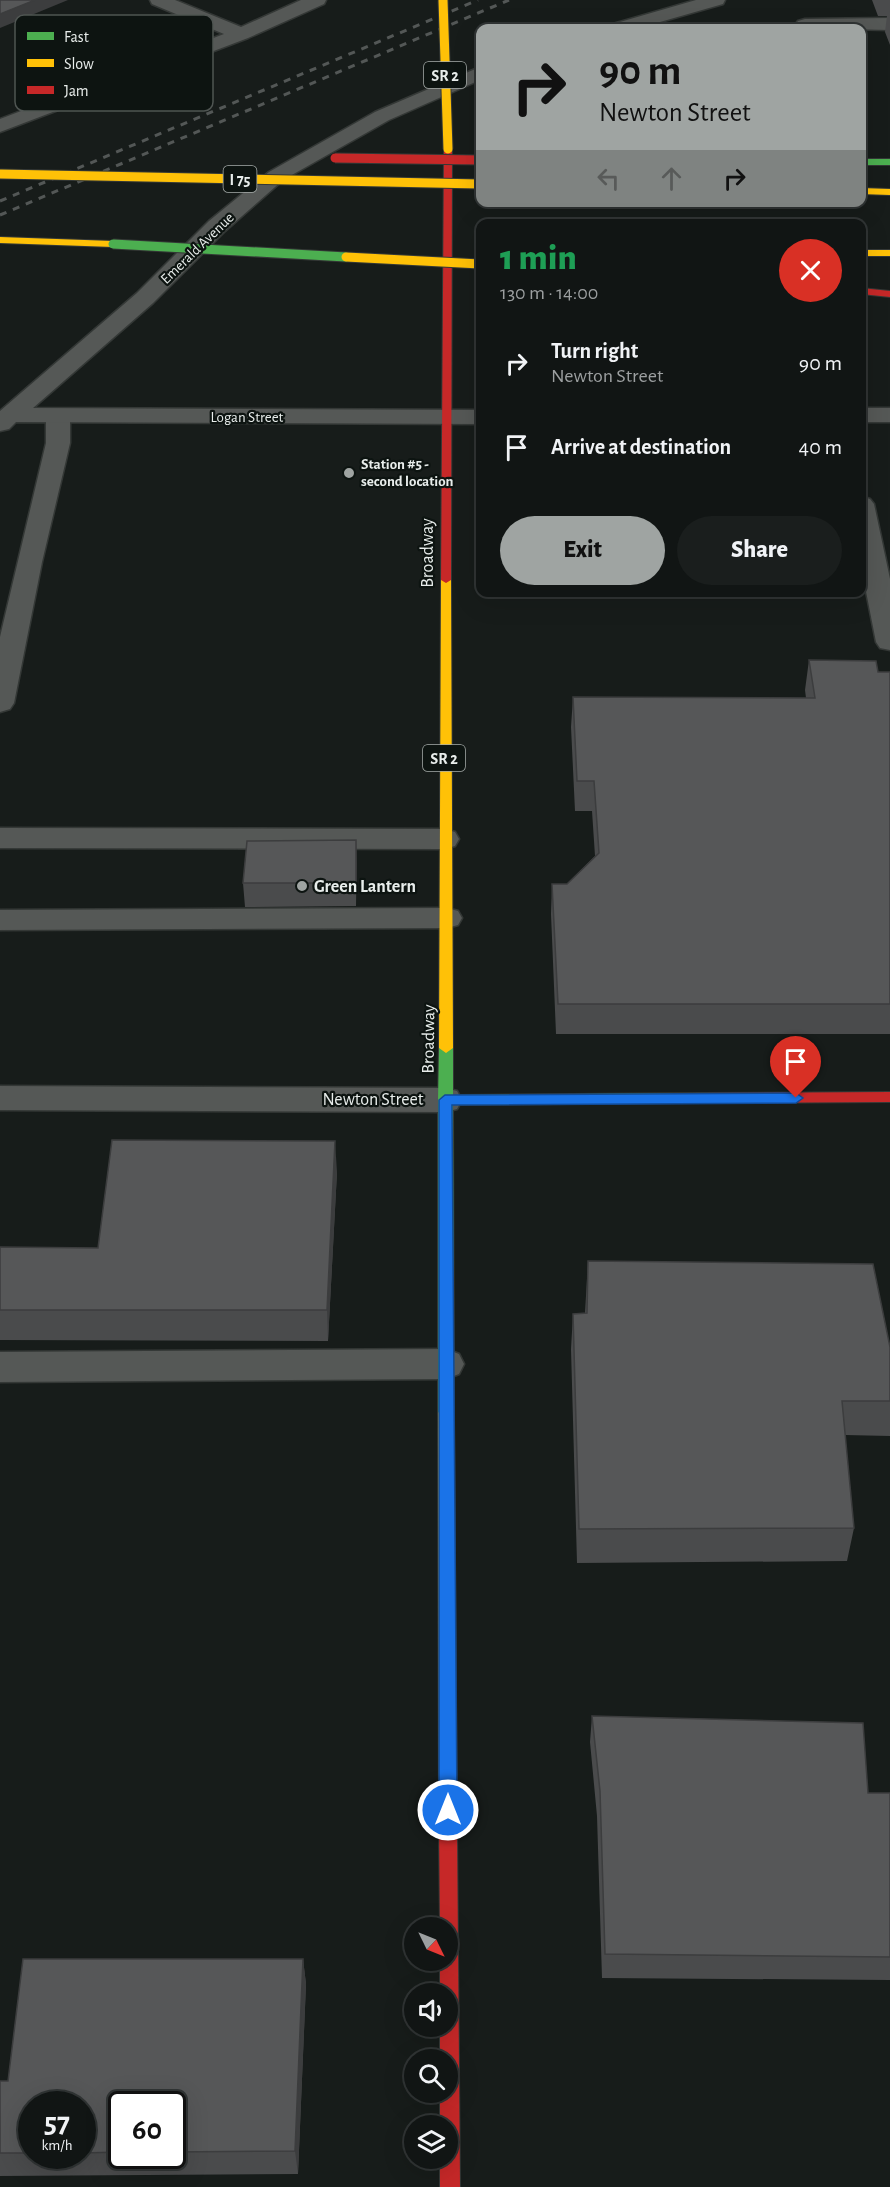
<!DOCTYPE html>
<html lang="en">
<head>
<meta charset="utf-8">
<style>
	:root { --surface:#111514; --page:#1a1e1d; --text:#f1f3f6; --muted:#9c9fa0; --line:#303434; --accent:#9fa4a2 }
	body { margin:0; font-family:"Alegreya Sans",sans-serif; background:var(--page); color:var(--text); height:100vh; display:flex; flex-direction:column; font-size:22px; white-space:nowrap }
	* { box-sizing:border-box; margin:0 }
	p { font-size:20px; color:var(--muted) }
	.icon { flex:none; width:33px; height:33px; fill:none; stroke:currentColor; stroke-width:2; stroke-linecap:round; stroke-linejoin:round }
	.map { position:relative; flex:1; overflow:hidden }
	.panel { position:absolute; left:476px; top:219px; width:390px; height:378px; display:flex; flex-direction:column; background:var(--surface); border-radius:12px; box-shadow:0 6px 24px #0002,0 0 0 2px var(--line) }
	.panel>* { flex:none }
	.hud { position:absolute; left:476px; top:24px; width:390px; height:183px; border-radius:12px; box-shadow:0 6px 24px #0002,0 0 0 2px var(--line); background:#9fa4a2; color:#111; overflow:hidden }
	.needle { width:39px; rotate:133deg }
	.fabs { position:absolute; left:404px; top:1917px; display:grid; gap:12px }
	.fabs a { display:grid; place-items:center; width:54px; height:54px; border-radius:50%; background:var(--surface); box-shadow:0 6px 24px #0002,0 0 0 2px var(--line); font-size:30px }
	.speed { position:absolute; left:18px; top:2091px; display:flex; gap:12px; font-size:30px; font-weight:700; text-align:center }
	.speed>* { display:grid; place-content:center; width:78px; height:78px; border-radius:50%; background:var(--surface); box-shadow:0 6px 24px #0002,0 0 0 2px var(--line); line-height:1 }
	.speed small { font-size:15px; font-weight:400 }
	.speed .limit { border:3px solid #111; border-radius:9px; background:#fff; color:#111 }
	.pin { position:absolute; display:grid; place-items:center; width:51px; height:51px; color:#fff; margin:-62px -26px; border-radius:50% 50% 50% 0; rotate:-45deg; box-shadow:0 0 6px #0007 }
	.pin .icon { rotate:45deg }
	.me { position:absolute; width:66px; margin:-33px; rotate:0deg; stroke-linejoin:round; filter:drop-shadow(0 0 4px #0008) }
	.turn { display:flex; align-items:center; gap:21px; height:126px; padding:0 24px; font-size:27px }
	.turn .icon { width:78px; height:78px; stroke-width:2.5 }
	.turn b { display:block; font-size:42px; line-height:51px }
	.lanes { display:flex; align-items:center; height:57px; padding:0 24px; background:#0003; justify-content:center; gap:30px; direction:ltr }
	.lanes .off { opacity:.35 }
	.round { display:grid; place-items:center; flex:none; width:63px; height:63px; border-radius:32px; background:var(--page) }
	.head { display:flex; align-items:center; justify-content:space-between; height:102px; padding:0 24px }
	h1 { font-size:36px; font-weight:800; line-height:45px; color:#1e9e55 }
	.action { display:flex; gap:12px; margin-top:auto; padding:12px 24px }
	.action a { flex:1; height:69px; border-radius:36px; background:var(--accent); color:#111; font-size:24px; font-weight:800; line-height:69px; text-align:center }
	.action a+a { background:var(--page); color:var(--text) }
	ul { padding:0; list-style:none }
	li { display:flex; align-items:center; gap:18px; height:84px; padding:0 24px }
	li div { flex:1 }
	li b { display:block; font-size:22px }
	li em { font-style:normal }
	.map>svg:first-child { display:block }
</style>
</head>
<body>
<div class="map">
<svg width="890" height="2187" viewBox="0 0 890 2187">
	<rect width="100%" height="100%" fill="#171c1a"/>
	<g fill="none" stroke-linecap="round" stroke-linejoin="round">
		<g stroke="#343836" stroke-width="3">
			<path id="lane" d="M58,410L67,412L70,417V443L42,562L14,703L10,709L0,712V637L46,443V417L49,412Z
				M861,496L870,499L874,504L890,579V650L880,648L876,642L861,566Z
				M0,828L444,829L455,832L459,839L455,846L444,849L0,848Z
				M447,908L458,911L462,918L458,925L447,928L0,930V910Z
				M446,1349L459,1354L464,1364L459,1374L446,1379L0,1382V1352Z"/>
		</g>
		<g stroke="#343836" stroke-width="3">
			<path id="street" d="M150,0H175L241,27L301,0H326L324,4L248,38L0,132V119L224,34L152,4Z
				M696,0H725L723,4L639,28H610L613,24Z
				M890,18V30L798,28L795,25L798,21L805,19Z
				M480,67V80L389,120L283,180L225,231L153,303L33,408L480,410V424L16,422L9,429L0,431V411L137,293L209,221L269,172L375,112Z
				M861,408H890V422H861Z
				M0,1086L445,1088L457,1091L462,1100L457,1109L445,1112L0,1110Z"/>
		</g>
		<g stroke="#343836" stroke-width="2">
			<path id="fast" d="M861,159H890V165H861Z
				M446,1043L453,1048V1095L701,1093L708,1098L701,1103L453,1105L454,1413L451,1417L446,1419L441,1417L438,1413V1100L439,1048Z"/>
		</g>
		<g stroke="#343836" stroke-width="2">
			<path id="slow" d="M861,188L890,189V195L861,194Z
				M0,237L113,241L118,244L113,247L0,243Z
				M861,250H890V256H861Z
				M446,577L451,580L453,1048L446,1053L439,1048L441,580Z
				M446,1407L451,1409L454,1413L457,1828L454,1834L448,1836L442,1834L439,1828L438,1413L441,1409Z"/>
		</g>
		<g stroke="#343836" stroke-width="2">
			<path id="jam" d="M448,146L452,149L451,580L446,583L441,580L444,149Z
				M861,288L890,291V297L861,294Z
				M890,1092V1102L701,1103L694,1098L701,1093Z
				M448,1820L454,1822L457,1828L460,2187H440V2158H447V2126H440V2092H447V2060H440V2026H447V1994H440V1960H447V1928H440L439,1828L442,1822Z"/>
		</g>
		<use href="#lane" fill="#555856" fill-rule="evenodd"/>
		<use href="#street" fill="#555856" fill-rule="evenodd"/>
		<use href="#fast" fill="#4caf50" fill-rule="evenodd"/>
		<use href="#slow" fill="#ffc107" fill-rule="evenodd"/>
		<use href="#jam" fill="#c62828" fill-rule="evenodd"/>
		<path stroke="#535756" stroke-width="3" stroke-dasharray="7 7" stroke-linecap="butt" d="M0,201L478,0
			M0,215L509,0"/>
		<g stroke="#343836" stroke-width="11" stroke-linecap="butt">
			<path id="fast-bridge" d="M113,244L346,257"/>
		</g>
		<g stroke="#343836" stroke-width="11" stroke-linecap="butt">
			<path id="slow-bridge" d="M443,0L448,149
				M0,174L480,184
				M346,257L480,264"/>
		</g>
		<g stroke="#343836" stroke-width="11" stroke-linecap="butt">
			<path id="jam-bridge" d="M335,158L480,160"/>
		</g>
		<use href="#fast-bridge" stroke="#4caf50" stroke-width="9"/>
		<use href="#slow-bridge" stroke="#ffc107" stroke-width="9"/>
		<use href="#jam-bridge" stroke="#c62828" stroke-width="9"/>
	</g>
	<path fill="#4a4b4c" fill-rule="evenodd" d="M872,0H890V45L885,32L887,16H878Z
		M809,660L878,672H890V1034H556L551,914L552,884H567L595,856L592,811H575L571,727L573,697L806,698L805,690Z
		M356,840V906L245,907L243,883Z
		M337,1172L328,1341L0,1340V1247L98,1248Z
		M588,1261L890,1347V1436L845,1435L854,1528L847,1561L577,1563L571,1349L573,1314L585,1313Z
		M592,1716L868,1793H890V1980L602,1978L597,1816L590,1742Z
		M303,1959L306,1984L298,2174L0,2176V2081H8ZM32,2104H82V2156H32ZM122,2104H172V2156H122Z"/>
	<path fill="#3c3d3e" d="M35,0H68L0,28V14Z
		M356,840L357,863L356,906Z
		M335,1141L337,1172L328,1341L327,1310Z
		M303,1959L306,1984L298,2174L295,2151Z"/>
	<path fill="#565758" stroke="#3c3d3e" stroke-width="1.5" d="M0,0H35L0,14Z
		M809,660L876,661L878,672H890V1004H558L552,884H567L599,853L594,781H577L573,697L815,698Z
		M356,840V883H243L247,841Z
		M112,1140L335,1141L327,1310H0V1247L98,1248Z
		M588,1261L873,1264L890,1347V1401H842L854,1528L579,1529L573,1314L587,1313Z
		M592,1716L863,1723L868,1793H890V1957L605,1954L600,1791Z
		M23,1959H303L295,2151L172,2152V2104H122V2152L82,2153V2104H32V2153H0V2081H8Z"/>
	<path fill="#1a73e8" stroke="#114b97" stroke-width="1.5" d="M796,1093L803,1098L796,1103L452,1105L457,1810L454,1816L448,1818L442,1816L439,1810V1100L445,1095Z"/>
	<g fill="#9fa4a2" stroke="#0d1411" stroke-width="2">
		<circle cx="349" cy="473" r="6"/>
		<circle cx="302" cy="886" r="6"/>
	</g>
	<g text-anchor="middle" stroke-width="4.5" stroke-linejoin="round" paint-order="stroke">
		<g font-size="15" fill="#e8edeb" stroke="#0d1411">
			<text transform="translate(197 248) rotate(-44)" y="5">Emerald Avenue</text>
			<text x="247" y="422">Logan Street</text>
		</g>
		<g font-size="15" font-weight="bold" fill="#e8edeb" stroke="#0d1411" text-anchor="start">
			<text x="361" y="469">Station #5 -<tspan x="361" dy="17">second location</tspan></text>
		</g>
		<g fill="#0d1411" stroke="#a6acaa" stroke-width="1.5">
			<rect x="424" y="62" width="42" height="26" rx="4.5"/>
			<rect x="223.5" y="166" width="33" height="26" rx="4.5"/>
			<rect x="423" y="745" width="42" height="26" rx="4.5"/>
		</g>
		<g font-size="16" font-weight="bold" fill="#e8edeb">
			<text x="445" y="81">SR 2</text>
			<text x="240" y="185">I 75</text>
			<text x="444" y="764">SR 2</text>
		</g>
		<g font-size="18" fill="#e8edeb" stroke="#0d1411">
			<text transform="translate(427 553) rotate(-90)" y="6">Broadway</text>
			<text transform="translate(428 1039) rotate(-89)" y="6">Broadway</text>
			<text x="373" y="1105">Newton Street</text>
		</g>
		<g font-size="18" font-weight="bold" fill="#e8edeb" stroke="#0d1411" text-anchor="start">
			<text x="314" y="892">Green Lantern</text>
		</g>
	</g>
	<rect x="15" y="15" width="198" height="96" rx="9" fill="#0d1411" stroke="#4f5552" stroke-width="1.5"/>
	<rect x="27" y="32" width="27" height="8" fill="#4caf50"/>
	<rect x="27" y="59" width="27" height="8" fill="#ffc107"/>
	<rect x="27" y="86" width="27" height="8" fill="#c62828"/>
	<g font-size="16" fill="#e8edeb">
		<text x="64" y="42">Fast</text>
		<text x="64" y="69">Slow</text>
		<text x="64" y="96">Jam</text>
	</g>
</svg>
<div class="fabs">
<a><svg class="needle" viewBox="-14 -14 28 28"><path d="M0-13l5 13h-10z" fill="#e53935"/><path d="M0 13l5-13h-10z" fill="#9c9fa0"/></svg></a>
<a><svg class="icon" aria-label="sound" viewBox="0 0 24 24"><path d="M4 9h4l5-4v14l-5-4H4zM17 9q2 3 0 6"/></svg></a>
<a><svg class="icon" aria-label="search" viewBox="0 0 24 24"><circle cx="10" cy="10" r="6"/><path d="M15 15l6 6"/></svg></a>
<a><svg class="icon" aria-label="layers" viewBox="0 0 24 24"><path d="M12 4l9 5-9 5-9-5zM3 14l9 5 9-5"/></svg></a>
</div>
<div class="speed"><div>57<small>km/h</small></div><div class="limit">60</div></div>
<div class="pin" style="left:796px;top:1098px;background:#d93025"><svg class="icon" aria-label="arrive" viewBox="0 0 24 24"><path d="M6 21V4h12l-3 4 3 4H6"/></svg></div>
<svg class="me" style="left:448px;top:1810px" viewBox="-20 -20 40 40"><circle r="17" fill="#1a73e8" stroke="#fff" stroke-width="3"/><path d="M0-11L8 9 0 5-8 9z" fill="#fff"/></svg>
<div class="hud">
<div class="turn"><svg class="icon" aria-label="right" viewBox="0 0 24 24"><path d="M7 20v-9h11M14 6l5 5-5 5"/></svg><div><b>90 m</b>Newton Street</div></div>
<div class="lanes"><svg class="icon off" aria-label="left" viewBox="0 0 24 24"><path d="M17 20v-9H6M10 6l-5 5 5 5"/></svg><svg class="icon off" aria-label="ahead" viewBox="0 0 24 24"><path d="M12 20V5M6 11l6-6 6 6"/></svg><svg class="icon" aria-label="right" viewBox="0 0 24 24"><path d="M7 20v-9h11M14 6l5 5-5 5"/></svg></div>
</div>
<section class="panel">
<div class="head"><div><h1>1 min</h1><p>130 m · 14:00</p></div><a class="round" style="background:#d93025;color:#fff"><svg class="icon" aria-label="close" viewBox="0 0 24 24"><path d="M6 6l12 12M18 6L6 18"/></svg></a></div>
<ul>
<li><svg class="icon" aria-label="right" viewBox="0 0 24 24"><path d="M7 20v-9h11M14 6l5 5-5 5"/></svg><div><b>Turn right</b><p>Newton Street</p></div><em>90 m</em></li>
<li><svg class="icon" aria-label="arrive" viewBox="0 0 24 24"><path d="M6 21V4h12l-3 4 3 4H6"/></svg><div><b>Arrive at destination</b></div><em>40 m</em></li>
</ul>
<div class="action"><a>Exit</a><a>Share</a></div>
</section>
</div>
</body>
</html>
